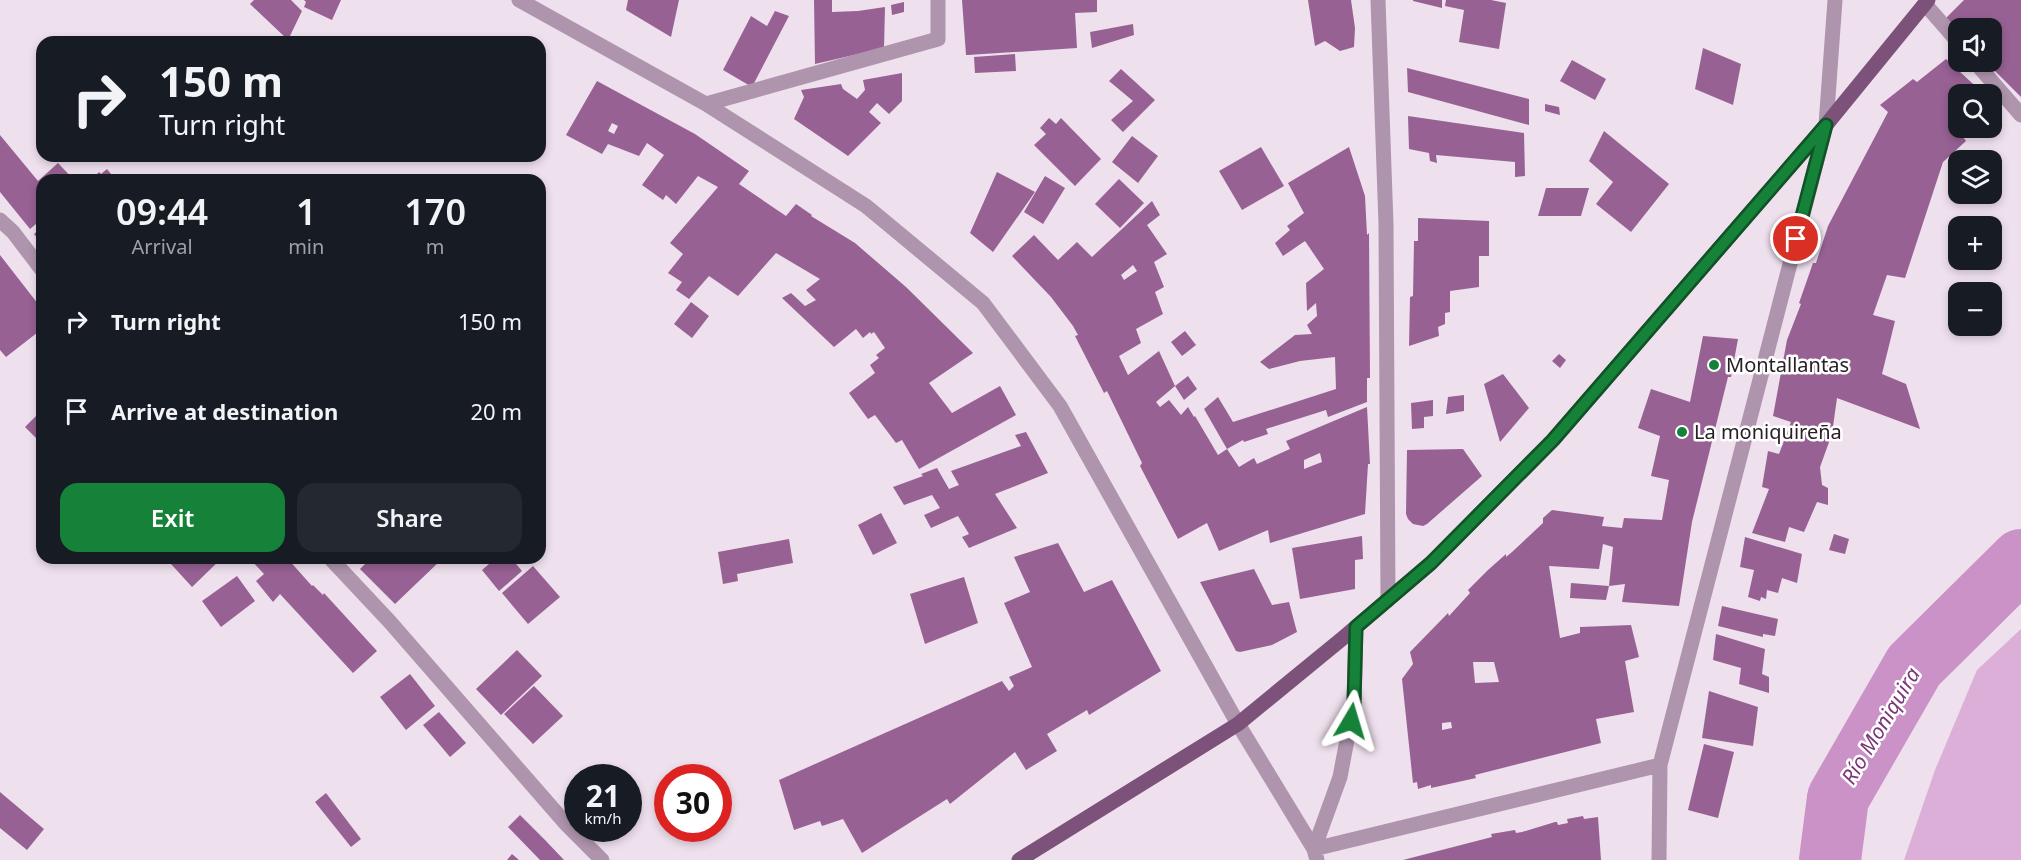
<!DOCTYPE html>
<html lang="en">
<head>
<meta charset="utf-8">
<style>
	:root { --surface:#171b24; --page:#242831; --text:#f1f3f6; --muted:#9ea1a6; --accent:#168239 }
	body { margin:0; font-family:"Noto Sans",sans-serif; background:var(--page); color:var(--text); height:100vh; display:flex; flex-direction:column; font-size:22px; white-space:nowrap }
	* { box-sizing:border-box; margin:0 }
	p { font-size:20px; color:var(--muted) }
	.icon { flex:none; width:33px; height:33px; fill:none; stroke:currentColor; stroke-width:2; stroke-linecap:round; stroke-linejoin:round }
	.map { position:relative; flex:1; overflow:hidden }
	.details { position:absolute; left:36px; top:174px; width:510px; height:390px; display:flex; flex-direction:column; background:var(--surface); border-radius:18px; box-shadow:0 3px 9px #0003 }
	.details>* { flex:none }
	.hud { position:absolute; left:36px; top:36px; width:510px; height:126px; border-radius:18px; box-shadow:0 3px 9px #0003; background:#171b24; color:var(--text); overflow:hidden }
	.controls { position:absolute; left:1948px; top:18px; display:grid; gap:12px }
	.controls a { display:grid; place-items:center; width:54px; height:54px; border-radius:12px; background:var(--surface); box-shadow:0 3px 9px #0003; font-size:30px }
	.speed { position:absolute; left:564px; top:764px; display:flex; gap:12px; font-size:30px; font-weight:700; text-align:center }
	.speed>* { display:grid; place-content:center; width:78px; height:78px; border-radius:50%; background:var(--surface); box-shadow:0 3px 9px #0003; line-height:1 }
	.speed small { font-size:15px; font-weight:400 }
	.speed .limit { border:9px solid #d22; background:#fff; color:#111 }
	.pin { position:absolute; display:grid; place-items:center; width:51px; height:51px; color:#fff; margin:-26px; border:3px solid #fff; border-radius:50%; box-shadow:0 2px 6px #0007 }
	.me { position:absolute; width:66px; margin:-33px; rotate:7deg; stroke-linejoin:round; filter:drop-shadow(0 0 4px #0008) }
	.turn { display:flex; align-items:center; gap:21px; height:126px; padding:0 24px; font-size:27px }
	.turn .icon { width:78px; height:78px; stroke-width:2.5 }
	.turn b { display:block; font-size:42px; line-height:51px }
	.eta { display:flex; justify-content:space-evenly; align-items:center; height:102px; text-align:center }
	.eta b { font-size:36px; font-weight:600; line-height:42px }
	.action { display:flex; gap:12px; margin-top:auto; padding:12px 24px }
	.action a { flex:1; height:69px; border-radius:18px; background:var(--accent); color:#fff; font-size:24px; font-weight:600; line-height:69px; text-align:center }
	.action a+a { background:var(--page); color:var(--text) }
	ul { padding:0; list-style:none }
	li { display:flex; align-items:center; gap:18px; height:90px; padding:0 24px }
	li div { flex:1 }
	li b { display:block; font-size:22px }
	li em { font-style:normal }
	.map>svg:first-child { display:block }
</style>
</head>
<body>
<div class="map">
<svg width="2021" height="860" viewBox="0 0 2021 860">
	<rect width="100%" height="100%" fill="#efe0ee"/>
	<path fill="#dcafd9" d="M2021,629V860H1904L1935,770L1977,670Z"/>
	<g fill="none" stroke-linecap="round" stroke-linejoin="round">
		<path stroke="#ca92c7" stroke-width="62" d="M1830,860L1838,798L1914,666L2021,560"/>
	</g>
	<path fill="#976194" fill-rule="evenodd" d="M254,0H291L302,11L288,40L250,4Z
		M304,0H341L332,20L304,7L306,2Z
		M628,0H679L671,37L626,10Z
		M814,0H832V12L858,11L885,7L884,48L815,64Z
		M962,0H1097V12L1075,13L1077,48L968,55H966Z
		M1308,0H1351L1355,28L1354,47L1340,51L1325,41L1315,46Z
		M1413,0H1442V8L1413,1Z
		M1446,0H1491L1506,3L1499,49L1459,42L1464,10L1445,6Z
		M1964,0H2021V97L1986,62H1992V28H1959V31L1946,18Z
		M904,2V12L892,15L891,5Z
		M775,11L789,16L752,87L723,70L751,16L767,26Z
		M1133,24L1134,35L1092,48L1090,32Z
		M1703,48L1741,64L1733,105L1695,89Z
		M1015,54L1016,71L975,73L974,57Z
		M1946,59L1984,94H1959V124L1956,127L1966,141L1943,162L1905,278L1887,275L1873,315L1895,321L1882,374L1906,384L1920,429L1837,398L1832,434L1820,467L1822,485L1828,488V505L1817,502L1804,532L1789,527L1785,542L1752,533L1769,489L1762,487L1768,451L1779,454L1791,422L1773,416L1787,340L1801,304L1799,303L1813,263H1816L1828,226L1888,112L1880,105L1913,79L1917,82Z
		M1572,60L1606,79L1595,100L1560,81Z
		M1407,68L1529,99V125L1408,92Z
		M1121,69L1155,100L1123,132L1111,120L1133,101L1109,81Z
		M902,73V101L889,114L877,103L869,112L881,123L848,156L794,119L804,97L801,90L841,84L843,89L857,99L865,90L863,80Z
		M597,81L695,134L749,171L739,184L786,216L796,204L812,215L811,216L855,243L906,287L973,353L929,383L952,413L1000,386L1016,415L919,469L902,440L896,443L875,415L868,419L849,393L875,373L870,365L879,358L876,355L885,348L874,332L871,334L870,332L863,338L856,329L834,347L782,298L791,293L805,306L816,300L806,290L820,279L776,253L738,296L709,276L689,299L676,290L682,282L668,273L683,254L670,243L718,187L698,176L676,204L666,195L663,200L642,185L664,155L647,143L639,156L608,144L602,154L566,135ZM612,123L618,126L614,134L608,131Z
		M1545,104L1559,107L1560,115L1545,111Z
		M1408,116L1524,133L1525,176L1515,177V162L1436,155L1437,163L1430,161L1429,153L1409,149Z
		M1049,118L1056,124L1061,118L1101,159L1075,186L1034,145L1046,134L1040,128Z
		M1604,131L1669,184L1631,232L1596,204L1613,182L1589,161Z
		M0,135L38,181L58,163L74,180H42V219L30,229L0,192Z
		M1132,136L1158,156L1138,183L1112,162Z
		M1261,147L1284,186L1242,210L1219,171Z
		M1349,147L1365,196L1367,235L1369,233L1370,378H1367V402L1328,417L1326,410L1266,429L1268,434L1244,442L1243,440L1227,449L1239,467L1254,458L1257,464L1290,449L1286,441L1367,407L1370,464H1368L1365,514L1270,543L1268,530L1219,551L1207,523L1178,539L1140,466L1142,463L1107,391L1104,393L1075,336L1078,335L1073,326L1051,297L1012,256L1034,235L1058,260L1077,242L1092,257L1152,201L1160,215L1147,225L1167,254L1154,262L1164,287L1155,292L1163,314L1136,329L1141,343L1119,356L1128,375L1159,351L1175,386L1156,402L1160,407L1169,400L1181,415L1188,407L1194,417L1195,416L1218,455L1227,449L1204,409L1218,397L1233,422L1336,389L1335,357L1300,361L1269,369L1260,362L1295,335L1312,334L1307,325L1317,316L1316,303L1307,311L1306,283L1324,269L1305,241L1283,256L1275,243L1290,230L1287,226L1304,213L1288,183ZM1133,265L1137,271L1124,280L1121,275ZM1320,453L1322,462L1304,469V460Z
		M107,169L116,180H91L99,172L101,174Z
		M997,172L1035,192L993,252L970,233Z
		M1045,176L1065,188L1043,224L1024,212Z
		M1119,179L1144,203L1120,228L1095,204Z
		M1546,188H1589L1581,216H1538Z
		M1418,218L1489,221V256H1479V287L1450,291V312L1445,313V324L1438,327L1439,336L1409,346L1410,297L1413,296L1414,241H1418Z
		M42,227V244L34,234Z
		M0,255L42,309V329L6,357L0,350Z
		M691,302L709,316L692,338L674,324Z
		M1185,331L1196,345L1182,356L1171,342Z
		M1703,336L1738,339L1731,377H1728L1692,522L1679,606L1622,602L1625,584L1609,586L1606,600L1570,598L1571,583L1609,586L1613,547L1603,544L1599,569L1549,566L1560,638L1580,633V627L1631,625L1639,657L1625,661L1634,712L1596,719L1601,743L1475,775L1476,778L1431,788V785L1418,789L1417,782L1413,783L1402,679L1413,664L1410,652L1448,613L1449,616L1470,593L1468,590L1488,570L1506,554V557L1512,552L1543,523V518L1552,510L1604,517L1602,526L1622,528L1624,518L1662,520L1669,480L1651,476L1660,436L1638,428L1651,389L1690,402ZM1473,662H1494L1499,682L1475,683ZM1451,722L1452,728L1442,730V723Z
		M1559,354L1566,360L1560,368L1552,361Z
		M1503,374L1529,408L1500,442L1484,384Z
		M1188,376L1197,389L1184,400L1175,386Z
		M1464,395V411L1446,414L1448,397Z
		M1433,400V416L1424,417V428L1412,429L1411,403Z
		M42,410V440L40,442L25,427Z
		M1026,432L1048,473L995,494L1017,528L969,548L962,537L969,534L958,516L931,528L924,515L940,508L932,495L904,505L893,487L923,476L921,474L937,468L949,489L959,485L951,471L1021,446L1015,435Z
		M1463,449L1482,476L1427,524L1423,526L1413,524L1408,519L1406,514L1407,450Z
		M881,513L897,543L873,555L858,525Z
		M1834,534L1849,539L1845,554L1829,550Z
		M1362,536L1363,559L1355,560V589L1300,599L1292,548Z
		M1745,537L1802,554L1797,583L1782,578L1778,593L1767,590L1766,599L1761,597L1760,601L1748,597L1754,570L1740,567Z
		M789,539L793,563L737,574L738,581L723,584L718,552Z
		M1058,543L1084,592L1112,580L1161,671L1089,715L1087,710L1047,734L1057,751L1026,770L1015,752L950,804L947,799L862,853L843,819L822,826L820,821L794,830L779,780L1002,681L1009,691L1014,686L1009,677L1032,667L1004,603L1030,592L1014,557Z
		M178,558H222L192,587L171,564Z
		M249,558H276L278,561L281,558H287L312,586L313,585L323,595L324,593L377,651L353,673L280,594L273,602L256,581L264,574Z
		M371,558H438L441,560L395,604L360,569Z
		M496,558H511L522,571L499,591L482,570Z
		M533,566L560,597L528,624L502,593Z
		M1254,569L1272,605L1289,602L1297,632L1272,645L1240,652L1236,651L1200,582Z
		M237,576L255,601L221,627L202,601Z
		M964,577L978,623L925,644L910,594Z
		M1722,606L1778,619L1775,636L1763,634V637L1718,626Z
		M1716,634L1765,649L1762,674L1769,677V693L1739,684L1741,668L1713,660Z
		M517,650L542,676L501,715L476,689Z
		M410,674L435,706L406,730L380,697Z
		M534,686L563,716L533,744L504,714Z
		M1709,691L1758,707L1753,746L1702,738Z
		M439,712L466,743L450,757L423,725Z
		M1704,744L1734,752L1718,818L1688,810Z
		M0,792L44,829L27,850L0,828Z
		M326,793L361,839L351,847L315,802Z
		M520,815L546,841L564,860H540L508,827Z
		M1583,816L1584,819L1598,817L1601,860H1403L1492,837L1491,834L1515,830L1516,833L1522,832L1555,822H1557L1558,825L1568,823L1567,819Z
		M512,854L519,860H507Z"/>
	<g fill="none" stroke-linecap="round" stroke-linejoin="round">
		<path stroke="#ae94ac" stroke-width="15" d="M519,0L706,104L866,206L983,303L1060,406L1238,724L1314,849L1317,860
			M1378,0L1386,224L1388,600
			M1925,4L1959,43
			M1975,62L2021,115
			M706,104L938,39V0
			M0,220L13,232L42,270
			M330,558L390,622L567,825L602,860
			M1314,849L1660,765
			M1314,849L1340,777L1354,703L1356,627
			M1659,860L1660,765L1826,125L1835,0"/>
		<path stroke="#7c517a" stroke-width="15" d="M1019,860L1238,724L1343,638L1431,563L1553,440L1826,125L1928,0"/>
	</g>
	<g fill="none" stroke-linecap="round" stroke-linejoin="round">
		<g stroke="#0e5425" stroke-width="15">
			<path id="route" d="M1351,721L1354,703L1356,627L1431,563L1553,440L1826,125L1796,239"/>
		</g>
		<use href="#route" stroke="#168239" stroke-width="10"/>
	</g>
	<g fill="#168239" stroke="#fff" stroke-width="2">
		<circle cx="1714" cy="365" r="6"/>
		<circle cx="1682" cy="432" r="6"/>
	</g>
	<g text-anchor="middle" stroke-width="5" stroke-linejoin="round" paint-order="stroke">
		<g font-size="20" fill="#272126" stroke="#fff" text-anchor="start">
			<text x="1726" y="372">Montallantas</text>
			<text x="1694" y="439">La moniquireña</text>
		</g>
		<g font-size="21" font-style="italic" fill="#7b3879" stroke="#fff">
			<text transform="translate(1881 726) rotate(-59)" y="7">Río Moniquira</text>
		</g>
	</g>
</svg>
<div class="controls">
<a><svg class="icon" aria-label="sound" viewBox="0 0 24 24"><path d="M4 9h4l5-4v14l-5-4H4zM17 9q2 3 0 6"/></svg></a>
<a><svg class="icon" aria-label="search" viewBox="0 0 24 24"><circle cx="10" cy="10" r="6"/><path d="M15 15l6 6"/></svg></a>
<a><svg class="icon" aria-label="layers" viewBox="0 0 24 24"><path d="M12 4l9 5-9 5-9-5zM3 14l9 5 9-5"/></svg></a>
<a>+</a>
<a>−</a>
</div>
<div class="speed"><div>21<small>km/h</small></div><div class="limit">30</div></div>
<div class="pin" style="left:1796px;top:239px;background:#d93025"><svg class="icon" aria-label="arrive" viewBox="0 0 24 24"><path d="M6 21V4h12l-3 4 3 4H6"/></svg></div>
<svg class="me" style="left:1351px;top:721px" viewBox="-20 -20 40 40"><path d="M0-17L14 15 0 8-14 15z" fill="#168239" stroke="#fff" stroke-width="4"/></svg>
<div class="hud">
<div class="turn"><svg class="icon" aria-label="right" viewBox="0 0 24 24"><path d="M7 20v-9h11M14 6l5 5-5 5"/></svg><div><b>150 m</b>Turn right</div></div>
</div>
<section class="details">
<div class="eta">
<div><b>09:44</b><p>Arrival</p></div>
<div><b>1</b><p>min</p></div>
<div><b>170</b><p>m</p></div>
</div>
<ul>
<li><svg class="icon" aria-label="right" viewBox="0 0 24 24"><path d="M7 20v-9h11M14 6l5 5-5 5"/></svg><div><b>Turn right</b></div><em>150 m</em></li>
<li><svg class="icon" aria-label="arrive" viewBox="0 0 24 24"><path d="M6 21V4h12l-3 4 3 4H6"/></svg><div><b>Arrive at destination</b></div><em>20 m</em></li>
</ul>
<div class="action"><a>Exit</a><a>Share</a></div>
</section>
</div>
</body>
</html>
